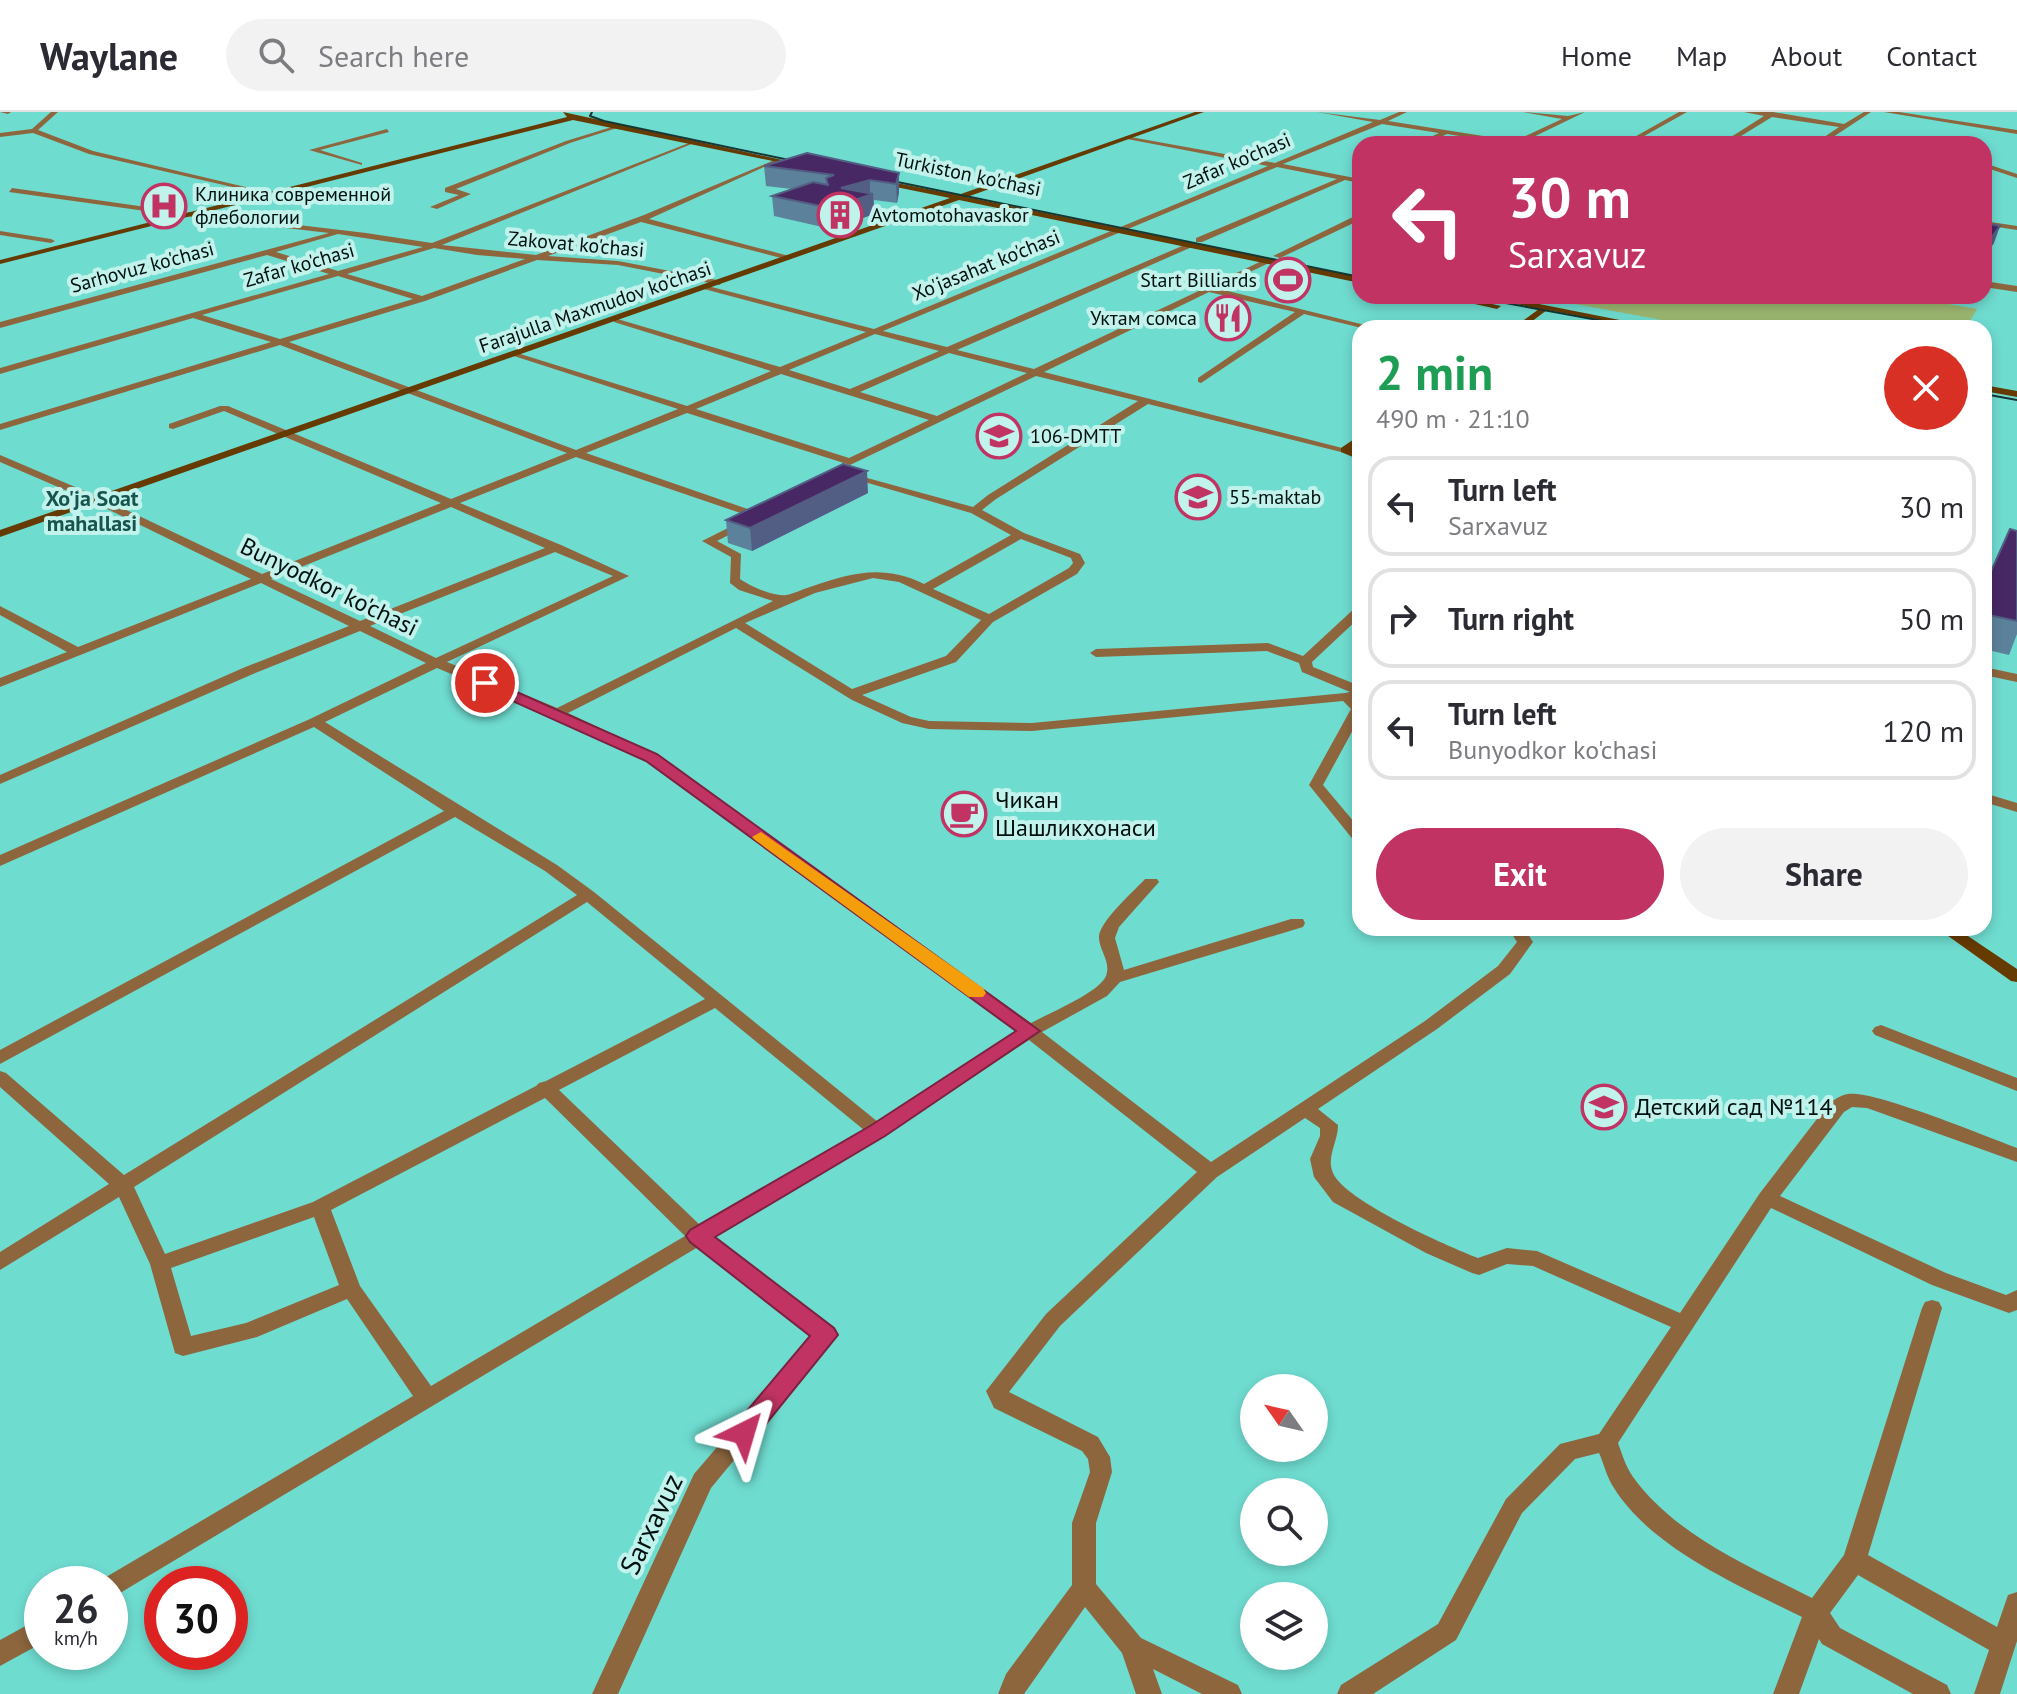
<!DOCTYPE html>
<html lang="en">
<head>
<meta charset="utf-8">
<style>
	:root { --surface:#fff; --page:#f2f2f3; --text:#2b2b33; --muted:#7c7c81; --line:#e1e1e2; --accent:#c13362 }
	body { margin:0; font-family:"PT Sans",sans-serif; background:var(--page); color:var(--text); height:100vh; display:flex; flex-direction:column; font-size:30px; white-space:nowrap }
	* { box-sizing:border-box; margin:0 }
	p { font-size:26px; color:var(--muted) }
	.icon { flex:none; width:44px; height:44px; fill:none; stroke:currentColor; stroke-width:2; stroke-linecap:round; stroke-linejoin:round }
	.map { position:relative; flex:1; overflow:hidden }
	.panel { position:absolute; left:1352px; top:208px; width:640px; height:616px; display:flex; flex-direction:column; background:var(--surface); border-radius:24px; box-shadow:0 4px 12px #0003 }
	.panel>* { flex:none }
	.hud { position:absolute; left:1352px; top:24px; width:640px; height:168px; border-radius:24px; box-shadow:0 4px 12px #0003; background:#c13362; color:#fff; overflow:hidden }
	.needle { width:52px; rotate:304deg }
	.controls { position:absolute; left:1240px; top:1262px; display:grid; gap:16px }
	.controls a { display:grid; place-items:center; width:88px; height:88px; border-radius:50%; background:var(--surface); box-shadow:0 4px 12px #0003; font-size:40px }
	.speed { position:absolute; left:24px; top:1454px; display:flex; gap:16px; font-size:40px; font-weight:700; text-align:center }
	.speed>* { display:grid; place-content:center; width:104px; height:104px; border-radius:50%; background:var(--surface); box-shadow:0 4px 12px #0003; line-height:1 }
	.speed small { font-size:20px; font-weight:400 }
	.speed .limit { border:12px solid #d22; background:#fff; color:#111 }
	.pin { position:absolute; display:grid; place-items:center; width:68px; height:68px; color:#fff; margin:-34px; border:4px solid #fff; border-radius:50%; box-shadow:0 2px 8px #0007 }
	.me { position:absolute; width:88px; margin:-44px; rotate:40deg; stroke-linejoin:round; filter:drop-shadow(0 0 6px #0008) }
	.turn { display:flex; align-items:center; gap:28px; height:168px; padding:0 24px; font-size:36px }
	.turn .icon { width:104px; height:104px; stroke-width:2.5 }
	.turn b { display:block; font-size:56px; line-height:68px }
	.round { display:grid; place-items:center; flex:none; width:84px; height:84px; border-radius:42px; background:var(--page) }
	.overview { display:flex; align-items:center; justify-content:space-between; height:136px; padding:0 24px }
	h1 { font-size:48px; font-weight:600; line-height:60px; color:#1e9e55 }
	.button { display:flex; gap:16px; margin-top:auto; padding:16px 24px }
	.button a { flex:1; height:92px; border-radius:48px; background:var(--accent); color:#fff; font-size:32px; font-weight:600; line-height:92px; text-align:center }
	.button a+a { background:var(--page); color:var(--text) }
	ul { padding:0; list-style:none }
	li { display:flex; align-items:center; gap:24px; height:100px; margin:0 16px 12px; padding:0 8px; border:4px solid var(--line); border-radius:24px }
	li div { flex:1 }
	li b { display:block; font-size:30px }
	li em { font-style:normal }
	header { display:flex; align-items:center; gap:48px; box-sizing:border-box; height:112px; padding:0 40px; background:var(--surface); border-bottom:2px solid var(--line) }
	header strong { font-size:38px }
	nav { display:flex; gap:44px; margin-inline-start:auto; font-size:28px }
	.search { width:560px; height:72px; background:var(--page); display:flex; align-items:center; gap:20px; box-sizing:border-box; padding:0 28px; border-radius:44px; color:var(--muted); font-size:30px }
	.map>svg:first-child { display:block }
</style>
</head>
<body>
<header>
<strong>Waylane</strong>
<div class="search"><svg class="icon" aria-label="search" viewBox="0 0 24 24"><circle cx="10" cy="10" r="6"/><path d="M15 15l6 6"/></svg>Search here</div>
<nav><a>Home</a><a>Map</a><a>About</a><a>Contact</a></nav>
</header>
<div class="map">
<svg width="2017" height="1582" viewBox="0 0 2017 1582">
	<rect width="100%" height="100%" fill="#6fdcd0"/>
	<path fill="#9db872" d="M1532,184H1902L1977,197L1970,209L1959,216H1705Z"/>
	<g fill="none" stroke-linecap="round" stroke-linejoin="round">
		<path fill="#8d663e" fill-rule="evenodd" d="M0,0H11L8,2Z
			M51,0H58L38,18L93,39L258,78L254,80L89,42L33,21L0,25V21L32,17Z
			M1317,0L1380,8L1399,0H1407L1388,9L1515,29L1562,7L1523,0L1568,4L1585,0L1523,30L1526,32H1510L1447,22L1425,32H1416L1439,21L1382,12L1283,52L1360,67V71L1345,68L1202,130H1196V126L1337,67L1277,55L883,219L947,235L1189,131L1192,135L957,238L1034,257L1266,147L1269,151L1216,176L1377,216H1362L1304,202L1201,271L1198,270V266L1295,200L1209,180L1044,260L1350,338L1345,341L1148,292L996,387L982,398L1024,421L1080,442L1085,451L1077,462L993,510L956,550L862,583L911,605L929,609L1032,611L1345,581L1350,580L1302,560L1299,551L1267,539L1096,545L1090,541L1096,537L1268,531L1303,544L1356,495L1360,494V505L1312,550L1313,555L1360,574V585L1356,586L1360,591V605L1323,673L1360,717V732L1355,730L1309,673L1351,597L1343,589L1032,619L929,617L902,611L852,588L736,516L568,601L657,643L1031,911C1049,901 1094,883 1105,866C1113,851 1098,838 1099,824C1101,808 1134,779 1145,767H1157L1159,770L1119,815L1115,826L1124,858L1291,807H1303L1305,811L1303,815L1120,870L1107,884L1042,920L1211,1050L1425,909L1498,854L1517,830L1508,816H1524L1533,830L1510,862L1437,917L1318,997L1338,1013C1338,1030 1326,1045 1333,1061C1345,1089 1447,1134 1478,1146L1507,1136L1537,1139L1680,1201L1760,1081L1830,990C1836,987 1841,983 1848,982C1874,978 1985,1024 2017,1036V1050L1867,996L1852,995L1844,1000L1780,1084L1946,1161L2006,1183L2017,1178V1198L2009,1201L1932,1173L1771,1096L1618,1331C1622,1342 1626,1355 1633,1365C1676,1424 1749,1454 1812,1486L1844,1443L1922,1196L1925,1190L1932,1188L1939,1190L1942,1196L1868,1443L1997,1515L2008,1483L2017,1480V1529L2000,1582H1974L1989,1538L1858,1463L1830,1501L1840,1516L1947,1573L1951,1582H1913L1822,1532L1819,1527L1799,1582H1773L1802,1505C1740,1474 1652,1437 1614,1376C1607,1366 1604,1352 1599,1341L1575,1347L1522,1401L1456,1528L1373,1582H1337L1341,1573L1438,1512L1506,1387L1560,1332L1599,1322L1671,1215L1533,1154L1507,1152L1479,1163L1472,1161L1426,1141L1333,1090L1314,1065L1310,1047L1320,1024V1016L1305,1006L1217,1065L1060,1214L1009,1280L1098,1325L1110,1345L1112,1360L1096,1411V1472L1141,1526L1238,1573L1242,1582H1202L1153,1557L1162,1582H1136L1122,1541L1085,1495L1024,1582H998L1006,1562L1072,1473V1411L1090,1360L1088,1347L1082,1339L994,1296L986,1279L1046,1202L1197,1060L1029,928L884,1024L714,1126L834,1217L837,1223L711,1376L618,1582H592L694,1362L812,1224L698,1135L110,1487V1472H100L101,1468L413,1284L347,1187L257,1225L183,1244L175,1241L150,1152L119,1085L0,1158V1140L109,1072L0,975V959L6,961L124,1063L577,783L545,759L455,705L0,952V938L444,699L314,615L0,754V743L310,607L426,551L360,519L253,562L0,672V663L243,556L349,514L261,471L0,575V566L67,540L0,503V494L78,535L251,467L93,390L0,350V343L101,386L262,462L441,391L224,299L173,317L169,316V312L220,294H228L451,387L567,341L280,233L0,318V312L271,230L193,206L0,262V256L329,162L267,143L0,216V210L329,121L185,104L188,100L366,121L432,131L694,29V31L442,133L536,143L644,103L777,47V49L649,107L789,144V148L641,110L548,144L618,149L717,168L721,171L720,173L618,153L537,148L425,189L289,230L576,338L678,297L514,244V240L687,294L771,259L614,210V206L780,255L866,220L704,177V173L874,217L1268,54L1127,27L1125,24L1275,51L1373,10ZM338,122L423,135L338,159L276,140ZM434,136L477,143L525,147L422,184L347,162ZM338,164L413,187L280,227L202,203ZM875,222L939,239L850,277L789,258ZM949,241L1027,261L937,304L860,280ZM781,262L929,308L849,346L696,297ZM1036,264L1138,289L988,383L973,395L849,361L844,364L971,401L1011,423L924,472C883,452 851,461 810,475C802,477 794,482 786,483C774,485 750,474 740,467L741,442L717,429L750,412V408L746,407L702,429L731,445L730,471L739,478L773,489L557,596L447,550L629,464L561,433L460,391L576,345L758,407L764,404L762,402L586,341L687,301L850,353ZM451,395L545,436L360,509L271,467ZM1021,427L1071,446L1073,451L1069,456L989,502L933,477ZM555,440L613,464L436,546L370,514ZM873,466L899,470L981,508L946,544L852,577L745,511L815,481ZM437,556L552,604L647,649L1018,919L878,1010L594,780L557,753L325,610ZM587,790L705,887L546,969L539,971L536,974L313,1090L165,1142L134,1075ZM715,896L864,1018L701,1114L559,978ZM545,986L685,1124L431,1274L360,1174L331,1098ZM314,1105L339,1173L246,1211L191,1224L171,1156Z
			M1679,0H1687L1630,32H1622Z
			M1744,0H1773L1844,12L1864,0H1871L1830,27L1854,32H1814L1839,15L1772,5L1728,32H1720L1764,4Z
			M1884,0H1899L2017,18V22Z
			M615,14L620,15L570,31L456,77L471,82L437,97L430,95L459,83L445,80V76L566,29Z
			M387,17L389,20L320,38L362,51V53L309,38Z
			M1984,51L2017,62V66L1984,55Z
			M12,76L167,98L171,100L167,102L9,80Z
			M1357,103H1360V108L1280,146L1273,144Z
			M1984,109L2017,114V118L1984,113Z
			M0,119L51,127L55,129L51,131L0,123Z
			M1984,169L2017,174V180L1984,175Z
			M1984,555L2017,562V570L1984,563Z
			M1984,681L2017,691V700L1984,690Z
			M1881,913L2017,966V979L1875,923L1872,919L1875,915Z
			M42,1505V1531L0,1554V1528Z"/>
		<path fill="#663b00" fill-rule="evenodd" d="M563,0L805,53L802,55L573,8L0,152V148L567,5Z
			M1195,0H1204L967,85L1360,165V171L959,88L0,425V418L950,86L876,71V67L958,83Z
			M1439,184H1457L1501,194L1497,197Z
			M1481,184H1499L1660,216H1642L1547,198L1523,216H1513L1539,197Z
			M1984,273L2017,279V285L1984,279Z
			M1360,323V331L1352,337L1360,341V348L1341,340V336Z
			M1937,816H1956L2017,857V870L2011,869Z"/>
		<path stroke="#153834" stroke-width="2" d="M592,0L590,4L604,9L808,52
			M878,66L1360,165
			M1467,184L1641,216
			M1984,282L2017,288"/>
	</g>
	<path fill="#5b829a" d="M764,54L899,61V80L897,91L874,88V102L831,117L774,104L772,84L792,77L766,74Z
		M1984,111L1994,131L1984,145Z
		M868,381L752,439L728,431L726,408Z
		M2017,419V522L2009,543L1984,537V475Z"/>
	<path fill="#535e84" d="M899,61V80L897,91L896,72Z
		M870,68V83L873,82L874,102L831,117L830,96L841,76Z
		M2000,114L1994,131L1984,145L1988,130Z
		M867,359L868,381L752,439L750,416Z"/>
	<path fill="#472864" stroke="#535e84" stroke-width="2" d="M807,41L899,61L896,72L870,68L841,76L873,82L830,96L772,84L813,70L828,73L826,66L834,63L764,54Z
		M1984,111L2000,114L1988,130L1984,129Z
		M843,352L867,359L750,416L726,408Z
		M2010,417L2017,419V509L1984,502V475Z"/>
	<path fill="#c13362" stroke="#7d2140" stroke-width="2" d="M485,566L657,642L1040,919L885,1024L715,1125L834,1216L838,1223L753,1328L744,1331L735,1328L731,1321L735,1313L810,1224L690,1130L686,1124L690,1118L870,1014L1016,919L646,649L479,574V567Z"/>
	<path fill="#f59e0b" d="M761,720L983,876L986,881L983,885H969L755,728L752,725Z"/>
	<defs>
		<g id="hospital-ring" transform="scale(2.3)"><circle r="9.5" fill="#c1f2eb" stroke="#c13362" stroke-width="1.5"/><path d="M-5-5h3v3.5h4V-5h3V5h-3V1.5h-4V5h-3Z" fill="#c13362"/></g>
		<g id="building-ring" transform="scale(2.3)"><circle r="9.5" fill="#c1f2eb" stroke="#c13362" stroke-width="1.5"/><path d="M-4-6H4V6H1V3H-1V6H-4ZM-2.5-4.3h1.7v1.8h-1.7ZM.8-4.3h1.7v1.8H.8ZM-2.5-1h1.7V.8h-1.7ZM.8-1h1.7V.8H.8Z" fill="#c13362"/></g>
		<g id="stadium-ring" transform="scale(2.3)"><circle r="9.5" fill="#c1f2eb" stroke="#c13362" stroke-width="1.5"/><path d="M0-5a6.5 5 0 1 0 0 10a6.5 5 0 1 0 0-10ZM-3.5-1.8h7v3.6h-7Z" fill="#c13362"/></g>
		<g id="restaurant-ring" transform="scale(2.3)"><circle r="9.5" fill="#c1f2eb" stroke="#c13362" stroke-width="1.5"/><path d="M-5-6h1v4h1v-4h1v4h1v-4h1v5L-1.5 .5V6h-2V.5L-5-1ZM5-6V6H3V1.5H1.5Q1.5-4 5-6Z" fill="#c13362"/></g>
		<g id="school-ring" transform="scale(2.3)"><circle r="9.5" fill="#c1f2eb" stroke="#c13362" stroke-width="1.5"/><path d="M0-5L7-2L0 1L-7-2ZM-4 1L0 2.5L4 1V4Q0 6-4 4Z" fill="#c13362"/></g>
		<g id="cafe-ring" transform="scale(2.3)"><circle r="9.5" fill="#c1f2eb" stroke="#c13362" stroke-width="1.5"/><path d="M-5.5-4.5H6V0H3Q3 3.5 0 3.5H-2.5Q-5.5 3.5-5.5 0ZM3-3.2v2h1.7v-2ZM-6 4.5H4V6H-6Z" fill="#c13362"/></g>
	</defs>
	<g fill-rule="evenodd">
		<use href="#hospital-ring" x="164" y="94"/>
		<use href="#building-ring" x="840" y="103"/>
		<use href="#stadium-ring" x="1288" y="168"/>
		<use href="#restaurant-ring" x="1228" y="206"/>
		<use href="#school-ring" x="999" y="324"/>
		<use href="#school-ring" x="1198" y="385"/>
		<use href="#cafe-ring" x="964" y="702"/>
		<use href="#school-ring" x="1604" y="995"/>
	</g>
	<g text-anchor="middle" stroke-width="8" stroke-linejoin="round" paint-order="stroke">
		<g font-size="20" fill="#00110f" stroke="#c1f2eb">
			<text transform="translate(1237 49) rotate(-23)" y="7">Zafar ko'chasi</text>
			<text transform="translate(968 62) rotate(12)" y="7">Turkiston ko'chasi</text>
			<text transform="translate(576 132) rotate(5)" y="7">Zakovat ko'chasi</text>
			<text transform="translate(299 153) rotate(-16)" y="7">Zafar ko'chasi</text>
			<text transform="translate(986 153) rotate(-22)" y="7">Xo'jasahat ko'chasi</text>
			<text transform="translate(142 155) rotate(-15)" y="7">Sarhovuz ko'chasi</text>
			<text transform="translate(595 195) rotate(-19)" y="7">Farajulla Maxmudov ko'chasi</text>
		</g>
		<g font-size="20" fill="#00110f" stroke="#c1f2eb" text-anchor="start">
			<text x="195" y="89">Клиника современной<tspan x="195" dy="23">флебологии</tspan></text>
			<text x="871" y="110">Avtomotohavaskor</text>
			<text x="1257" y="175" text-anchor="end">Start Billiards</text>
			<text x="1197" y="213" text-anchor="end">Уктам сомса</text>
			<text x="1030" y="331">106-DMTT</text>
			<text x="1229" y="392">55-maktab</text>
		</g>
		<g font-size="22" font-weight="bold" fill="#17544e" stroke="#c1f2eb">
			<text x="92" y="394">Xo'ja Soat<tspan x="92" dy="25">mahallasi</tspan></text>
		</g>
		<g font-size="24" fill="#00110f" stroke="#c1f2eb">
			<text transform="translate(329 475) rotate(26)" y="8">Bunyodkor ko'chasi</text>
		</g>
		<g font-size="24" fill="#00110f" stroke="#c1f2eb" text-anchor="start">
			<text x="995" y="696">Чикан<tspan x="995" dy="28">Шашликхонаси</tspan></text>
			<text x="1635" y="1003">Детский сад №114</text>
		</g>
		<g font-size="28" fill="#00110f" stroke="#c1f2eb">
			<text transform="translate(651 1412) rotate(-64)" y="10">Sarxavuz</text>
		</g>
	</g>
</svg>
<div class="controls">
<a><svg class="needle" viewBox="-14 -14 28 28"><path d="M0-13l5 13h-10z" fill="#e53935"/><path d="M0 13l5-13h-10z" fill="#7c7c81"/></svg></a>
<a><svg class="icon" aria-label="search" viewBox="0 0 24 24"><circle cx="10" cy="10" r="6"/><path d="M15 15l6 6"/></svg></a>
<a><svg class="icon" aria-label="layers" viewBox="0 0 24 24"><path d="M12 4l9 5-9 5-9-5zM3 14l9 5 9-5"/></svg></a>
</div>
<div class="speed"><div>26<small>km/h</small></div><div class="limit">30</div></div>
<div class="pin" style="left:485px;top:571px;background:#d93025"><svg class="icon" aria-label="arrive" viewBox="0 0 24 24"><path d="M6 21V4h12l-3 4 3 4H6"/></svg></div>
<svg class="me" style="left:744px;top:1321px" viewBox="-20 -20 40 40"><path d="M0-17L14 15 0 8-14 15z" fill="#c13362" stroke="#fff" stroke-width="4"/></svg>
<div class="hud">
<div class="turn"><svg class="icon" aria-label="left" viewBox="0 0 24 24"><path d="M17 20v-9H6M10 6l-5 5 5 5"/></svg><div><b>30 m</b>Sarxavuz</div></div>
</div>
<section class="panel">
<div class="overview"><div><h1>2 min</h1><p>490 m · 21:10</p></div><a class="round" style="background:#d93025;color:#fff"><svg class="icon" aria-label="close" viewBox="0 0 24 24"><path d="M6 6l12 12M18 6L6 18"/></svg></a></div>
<ul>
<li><svg class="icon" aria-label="left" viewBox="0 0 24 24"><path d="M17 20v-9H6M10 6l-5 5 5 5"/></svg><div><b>Turn left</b><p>Sarxavuz</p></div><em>30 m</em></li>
<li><svg class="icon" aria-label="right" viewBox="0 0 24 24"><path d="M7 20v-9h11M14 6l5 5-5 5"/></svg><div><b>Turn right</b></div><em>50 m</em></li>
<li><svg class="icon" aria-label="left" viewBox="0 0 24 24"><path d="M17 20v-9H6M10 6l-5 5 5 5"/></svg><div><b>Turn left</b><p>Bunyodkor ko'chasi</p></div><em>120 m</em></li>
</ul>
<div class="button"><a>Exit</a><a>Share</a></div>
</section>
</div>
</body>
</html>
